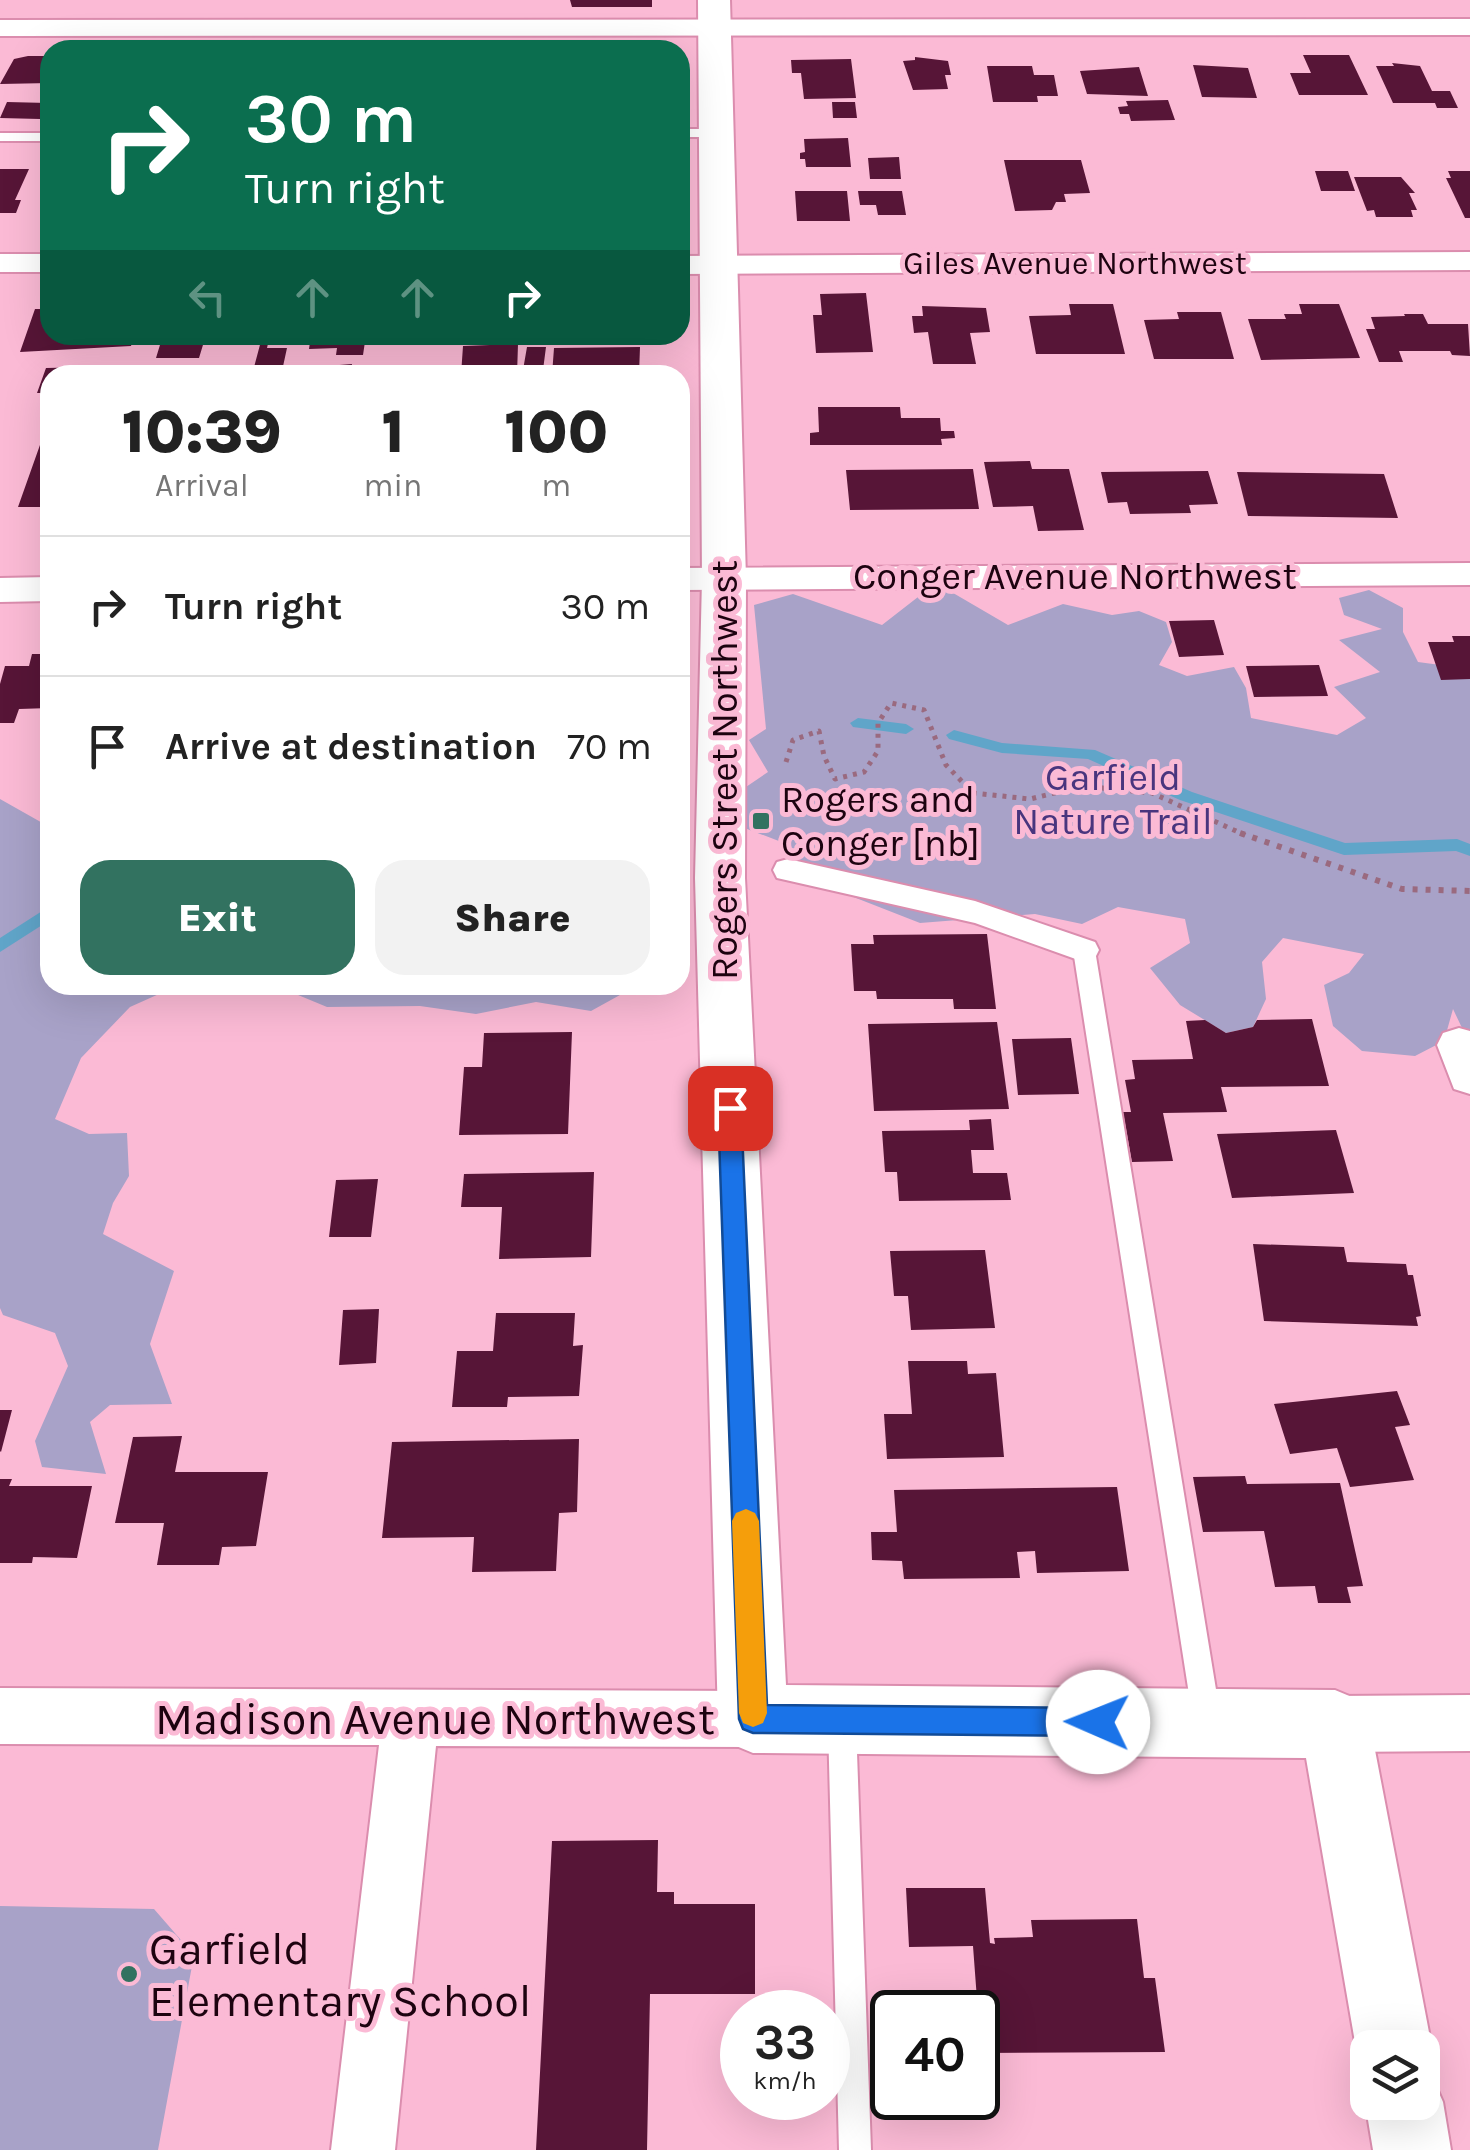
<!DOCTYPE html>
<html lang="en">
<head>
<meta charset="utf-8">
<style>
	:root { --surface:#fff; --page:#f2f2f2; --text:#222; --muted:#767676; --line:#e0e0e0; --accent:#327260 }
	body { margin:0; font-family:Karla,sans-serif; background:var(--page); color:var(--text); height:100vh; display:flex; flex-direction:column; font-size:38px; white-space:nowrap }
	* { box-sizing:border-box; margin:0 }
	p { font-size:32px; color:var(--muted) }
	.icon { flex:none; width:55px; height:55px; fill:none; stroke:currentColor; stroke-width:2; stroke-linecap:round; stroke-linejoin:round }
	.map { position:relative; flex:1; overflow:hidden }
	.panel { position:absolute; left:40px; top:365px; width:650px; height:630px; display:flex; flex-direction:column; background:var(--surface); border-radius:30px; box-shadow:0 10px 40px #0002 }
	.panel>* { flex:none }
	.top-card { position:absolute; left:40px; top:40px; width:650px; height:305px; border-radius:30px; box-shadow:0 10px 40px #0002; background:#0b6e4f; color:#fff; overflow:hidden }
	.fabs { position:absolute; left:1350px; top:2030px; display:grid; gap:20px }
	.fabs a { display:grid; place-items:center; width:90px; height:90px; border-radius:20px; background:var(--surface); box-shadow:0 10px 40px #0002; font-size:50px }
	.speed { position:absolute; left:720px; top:1990px; display:flex; gap:20px; font-size:50px; font-weight:700; text-align:center }
	.speed>* { display:grid; place-content:center; width:130px; height:130px; border-radius:50%; background:var(--surface); box-shadow:0 10px 40px #0002; line-height:1 }
	.speed small { font-size:25px; font-weight:400 }
	.speed .limit { border:5px solid #111; border-radius:15px; background:#fff; color:#111 }
	.pin { position:absolute; display:grid; place-items:center; width:85px; height:85px; color:#fff; margin:-42px; border-radius:20px; box-shadow:0 5px 15px #0006 }
	.me { position:absolute; width:110px; margin:-55px; rotate:271deg; stroke-linejoin:round; filter:drop-shadow(0 0 8px #0008) }
	.turn { display:flex; align-items:center; gap:35px; height:210px; padding:0 40px; font-size:45px }
	.turn .icon { width:130px; height:130px; stroke-width:2.5 }
	.turn b { display:block; font-size:70px; line-height:85px }
	.lanes { display:flex; align-items:center; height:95px; padding:0 40px; background:#0003; justify-content:center; gap:50px; direction:ltr }
	.lanes .off { opacity:.35 }
	.eta { display:flex; justify-content:space-evenly; align-items:center; height:170px; text-align:center }
	.eta b { font-size:60px; font-weight:800; line-height:70px }
	.button { display:flex; gap:20px; margin-top:auto; padding:20px 40px }
	.button a { flex:1; height:115px; border-radius:30px; background:var(--accent); color:#fff; font-size:40px; font-weight:800; line-height:115px; text-align:center }
	.button a+a { background:var(--page); color:var(--text) }
	ul { padding:0; list-style:none }
	li { display:flex; align-items:center; gap:30px; height:140px; padding:0 40px; border-top:2px solid var(--line) }
	li div { flex:1 }
	li b { display:block; font-size:38px }
	li em { font-style:normal }
	.map>svg:first-child { display:block }
</style>
</head>
<body>
<div class="map">
<svg width="1470" height="2150" viewBox="0 0 1470 2150">
	<rect width="100%" height="100%" fill="#fbbad5"/>
	<path fill="#a8a2c8" d="M936,583L1008,625L1063,604L1112,615L1139,611L1166,622L1172,642L1159,665L1187,676L1234,667L1246,688L1251,718L1337,735L1366,718L1334,687L1380,672L1339,640L1382,629L1344,615L1339,598L1369,590L1403,608V632L1418,662L1470,669V1031L1463,1030L1453,1009L1444,1041L1415,1056L1362,1051L1333,1026L1324,985L1349,973L1364,954L1283,938L1262,962L1266,999L1253,1027L1226,1033L1180,1005L1150,968L1190,943L1185,919L1118,907L1082,924L1035,914L920,923L810,880L784,843L742,827L721,804L768,772L749,740L766,729L754,605L793,594L882,625Z
		M0,799L46,825L50,822V985H179L130,1007L81,1058L55,1119L89,1134L127,1133L129,1176L113,1203L103,1234L174,1271L150,1344L172,1404L110,1405L90,1422L106,1474L42,1467L35,1441L68,1366L55,1333L3,1315L0,1308Z
		M274,985H629V990L591,1011L536,1002L476,1014L420,1006L327,1007Z
		M0,1906L154,1909L194,1955L158,2150H0Z"/>
	<g fill="none" stroke-linecap="round" stroke-linejoin="round">
		<path fill="#60a5c9" fill-rule="evenodd" d="M858,718L906,724L914,729L906,734L853,727L850,723Z
			M954,730L1002,743L1095,750L1192,792L1345,843L1457,839L1470,844V856L1456,851L1344,855L1180,800L1088,759L1002,753L949,739L946,735Z
			M50,906V920L0,952V938Z"/>
	</g>
	<path fill="#571537" d="M570,0H652V7H572Z
		M1303,55H1349L1368,95H1299L1290,73H1311Z
		M28,56H48L50,83L0,84L14,59Z
		M915,57L948,61L951,75H945L948,89L913,90L903,61L915,60Z
		M851,59L856,98L804,99L801,73H792L791,60Z
		M1392,63L1420,66L1432,91H1450L1458,108H1437L1435,103H1393L1376,66H1394Z
		M1193,65L1248,68L1257,98L1202,97Z
		M987,66H1032L1034,75H1054L1058,96H1037L1038,102H993Z
		M1139,67L1148,96L1087,94L1080,71Z
		M1168,100L1175,120L1131,121L1129,114H1120L1118,107L1128,106L1126,101Z
		M7,102L48,103L40,119L0,118Z
		M832,102H855L857,118H833Z
		M848,138L851,167H806L805,159H800V153L805,152L804,139Z
		M899,157L901,179H870L868,158Z
		M1004,160H1081L1090,193L1064,194L1066,202H1056L1052,210L1015,211Z
		M0,169H29L15,200H21L16,213H0Z
		M1315,171H1348L1355,191H1321Z
		M1448,171H1470V218H1465L1446,178H1451Z
		M1354,177H1401L1415,193H1409L1417,210H1411L1413,217H1376L1374,210L1367,211Z
		M795,191H847L850,221H797Z
		M858,191H902L906,215H878L876,205H860Z
		M866,293L873,352L816,353L813,315H822L820,294Z
		M1069,304H1113L1125,354H1036L1029,316L1071,315Z
		M1299,304H1339L1360,358L1261,360L1248,319H1286L1284,314H1302Z
		M922,306L986,308L990,332L970,333L976,364H933L928,332L914,333L912,316H923Z
		M35,309H50V335H134L131,346L20,352Z
		M1177,312H1221L1234,359H1154L1144,320L1179,319Z
		M1404,314H1423L1428,324H1468L1470,356L1452,355L1450,351H1399L1403,362H1379L1366,329H1375L1371,317L1405,316Z
		M163,335H206L199,358H156Z
		M247,335H270L267,348H287L282,371H253L261,341H245Z
		M311,335H366L363,355H336L337,348L309,349Z
		M382,335H440V339L381,340Z
		M518,344L517,375H461L463,346Z
		M527,347H546L543,370H523Z
		M640,347L639,375H552L554,348Z
		M352,364L350,375H300L302,368Z
		M94,367L91,375H50V393H37L46,368Z
		M818,407H900L901,418H940L941,431H954L955,438L941,439L942,445H810V433L819,432Z
		M46,428H50V507H18Z
		M1030,461L1032,469H1069L1084,530L1038,531L1033,506L993,507L984,462Z
		M973,469L979,509L850,510L846,470Z
		M1208,471L1218,504L1189,505L1191,513L1130,514L1127,502L1108,503L1101,472Z
		M1237,472L1384,474L1398,518L1248,516Z
		M1214,620L1224,655L1179,657L1169,621Z
		M1452,636H1470V679L1441,680L1428,642H1454Z
		M32,654H50V708L19,709L14,723H0V684L5,666H29Z
		M1319,665L1328,696L1254,697L1246,666Z
		M987,934L996,1009H954L953,999H877L876,991H854L851,944H874L873,935Z
		M1312,1019L1329,1086L1221,1087L1227,1112L1163,1113L1173,1161L1132,1162L1123,1112H1131L1125,1080L1135,1079L1132,1060L1193,1059L1186,1021L1205,1020L1226,1033L1253,1027L1257,1020Z
		M997,1022L1009,1109L874,1111L868,1024Z
		M572,1032L568,1134L459,1135L464,1067H482L484,1033Z
		M1071,1038L1079,1094L1018,1095L1012,1039Z
		M991,1119L994,1150H971L973,1173H1007L1011,1200L899,1201L897,1172H885L882,1131L970,1130L969,1120Z
		M1336,1130L1354,1193L1232,1198L1217,1134Z
		M594,1172L591,1257L499,1259L502,1207H461L464,1174Z
		M378,1179L371,1237H329L336,1180Z
		M1253,1244L1344,1247L1347,1262L1406,1264L1408,1275H1413L1421,1316L1416,1317L1418,1326L1264,1321Z
		M985,1250L995,1328L911,1330L908,1296H894L890,1251Z
		M379,1309L376,1363L339,1365L343,1310Z
		M496,1313H575L573,1346L583,1345L579,1396L508,1397L507,1407H452L457,1351H493Z
		M908,1361H967L968,1374L996,1373L1004,1457L887,1459L884,1414H912Z
		M1397,1391L1410,1425L1395,1427L1414,1480L1350,1487L1337,1448L1290,1454L1274,1404Z
		M0,1410H12L1,1452L0,1451Z
		M182,1436L175,1472H268L256,1546L222,1547L219,1565H157L164,1523H115L133,1437Z
		M579,1439L577,1512L559,1513L556,1571L472,1572L474,1537L382,1538L392,1442Z
		M1245,1476L1247,1484L1340,1483L1363,1586L1347,1587L1351,1603H1318L1315,1586L1275,1587L1264,1531L1203,1532L1193,1477Z
		M0,1479H12L9,1486H92L77,1558L33,1557L32,1563H0Z
		M1117,1487L1129,1571L1037,1573L1035,1551L1017,1552L1020,1578L904,1579L902,1561L872,1560L871,1532H897L894,1490Z
		M658,1840L657,1892H674V1904H755V1994H650L647,2150H536L552,1841Z
		M906,1888H985L990,1943L995,1944L994,1938L1033,1937L1031,1920L1137,1919L1144,1978H1155L1165,2052L981,2053L973,1946L909,1947Z"/>
	<g fill="none" stroke-linecap="round" stroke-linejoin="round">
		<g stroke="#db8dae" stroke-width="4">
			<path id="service" d="M680,129H717L724,133L717,137H680Z
				M0,133H50V141H0Z
				M1084,942L1095,950L1221,1720L1217,1730L1207,1734L1197,1730L1193,1720L1073,950Z
				M842,1710L852,1714L856,1724L871,2150H839L828,1724L832,1714Z"/>
		</g>
		<g stroke="#db8dae" stroke-width="4">
			<path id="pedestrian" d="M788,859L975,901L1095,942L1099,950L1095,958L1084,962L975,923L777,878L773,870L777,862Z"/>
		</g>
		<g stroke="#db8dae" stroke-width="4">
			<path id="minor" d="M1470,19V35L0,36V20Z
				M1470,252V270L680,274V256Z
				M0,254H50V272H0Z
				M1470,563V585L680,590V568Z
				M50,577V601L0,602V578Z
				M1459,1028L1470,1031V1094L1454,1089L1437,1045L1443,1033Z
				M0,1688L753,1691L773,1699L781,1719L773,1739L753,1747L436,1746L395,2150H331L379,1745L0,1744Z
				M1470,1695V1751L1335,1752L1315,1744L1307,1724L1315,1704L1335,1696Z"/>
		</g>
		<g stroke="#db8dae" stroke-width="4">
			<path id="tertiary" d="M698,0H730L746,579L745,878L786,1685L1335,1690L1359,1700L1370,1724L1432,2048L1423,2071L1431,2075L1443,2102L1451,2150H1373L1365,2102L1368,2097V2102H1422V2048H1368V2075L1356,2048L1306,1758L753,1753L729,1743L718,1719L695,878L702,579Z"/>
		</g>
		<path stroke="#9a6a7f" stroke-width="5" stroke-dasharray="4 6" stroke-linecap="butt" d="M786,762L793,740L819,731L824,756L835,779L864,772L878,751V723L891,703L924,710L946,765L973,793L1030,799L1083,786L1152,793L1247,836"/>
		<path stroke="#9a6a7f" stroke-width="6" stroke-dasharray="5 8" stroke-linecap="butt" d="M1240,833L1402,889L1470,891"/>
		<use href="#service" fill="#fff" fill-rule="evenodd"/>
		<use href="#pedestrian" fill="#fff" fill-rule="evenodd"/>
		<use href="#minor" fill="#fff" fill-rule="evenodd"/>
		<use href="#tertiary" fill="#fff" fill-rule="evenodd"/>
	</g>
	<path fill="#1a73e8" stroke="#114b97" stroke-width="2.5" d="M730,1099L741,1108L767,1705L1098,1708L1108,1712L1112,1722L1108,1732L1098,1736L753,1733L743,1729L739,1719L718,1108Z"/>
	<path fill="#f59e0b" d="M746,1509L755,1513L759,1521L767,1713L763,1723L753,1727L743,1723L739,1713L732,1521L736,1513Z"/>
	<g fill="#327260" stroke="#fbbad5" stroke-width="4">
		<rect x="751" y="811" width="20" height="20" rx="5"/>
		<circle cx="129" cy="1974" r="10"/>
	</g>
	<g text-anchor="middle" stroke-width="10" stroke-linejoin="round" paint-order="stroke">
		<g font-size="32" fill="#1d0310" stroke="#fbbad5">
			<text x="1075" y="274">Giles Avenue Northwest</text>
		</g>
		<g font-size="38" fill="#1d0310" stroke="#fbbad5">
			<text x="1075" y="589">Conger Avenue Northwest</text>
			<text transform="translate(724 770) rotate(-90)" y="13">Rogers Street Northwest</text>
		</g>
		<g font-size="38" fill="#49357e" stroke="#fbbad5">
			<text x="1113" y="790">Garfield<tspan x="1113" dy="44">Nature Trail</tspan></text>
		</g>
		<g font-size="38" fill="#1d0310" stroke="#fbbad5" text-anchor="start">
			<text x="781" y="812">Rogers and<tspan x="781" dy="44">Conger [nb]</tspan></text>
		</g>
		<g font-size="45" fill="#1d0310" stroke="#fbbad5">
			<text x="435" y="1734">Madison Avenue Northwest</text>
		</g>
		<g font-size="45" fill="#1d0310" stroke="#fbbad5" text-anchor="start">
			<text x="149" y="1964">Garfield<tspan x="149" dy="52">Elementary School</tspan></text>
		</g>
	</g>
</svg>
<div class="fabs">
<a><svg class="icon" aria-label="layers" viewBox="0 0 24 24"><path d="M12 4l9 5-9 5-9-5zM3 14l9 5 9-5"/></svg></a>
</div>
<div class="speed"><div>33<small>km/h</small></div><div class="limit">40</div></div>
<div class="pin" style="left:730px;top:1108px;background:#d93025"><svg class="icon" aria-label="arrive" viewBox="0 0 24 24"><path d="M6 21V4h12l-3 4 3 4H6"/></svg></div>
<svg class="me" style="left:1098px;top:1722px" viewBox="-20 -20 40 40"><circle r="19" fill="#fff"/><path d="M0-13L10 11 0 6-10 11z" fill="#1a73e8"/></svg>
<div class="top-card">
<div class="turn"><svg class="icon" aria-label="right" viewBox="0 0 24 24"><path d="M7 20v-9h11M14 6l5 5-5 5"/></svg><div><b>30 m</b>Turn right</div></div>
<div class="lanes"><svg class="icon off" aria-label="left" viewBox="0 0 24 24"><path d="M17 20v-9H6M10 6l-5 5 5 5"/></svg><svg class="icon off" aria-label="ahead" viewBox="0 0 24 24"><path d="M12 20V5M6 11l6-6 6 6"/></svg><svg class="icon off" aria-label="ahead" viewBox="0 0 24 24"><path d="M12 20V5M6 11l6-6 6 6"/></svg><svg class="icon" aria-label="right" viewBox="0 0 24 24"><path d="M7 20v-9h11M14 6l5 5-5 5"/></svg></div>
</div>
<section class="panel">
<div class="eta">
<div><b>10:39</b><p>Arrival</p></div>
<div><b>1</b><p>min</p></div>
<div><b>100</b><p>m</p></div>
</div>
<ul>
<li><svg class="icon" aria-label="right" viewBox="0 0 24 24"><path d="M7 20v-9h11M14 6l5 5-5 5"/></svg><div><b>Turn right</b></div><em>30 m</em></li>
<li><svg class="icon" aria-label="arrive" viewBox="0 0 24 24"><path d="M6 21V4h12l-3 4 3 4H6"/></svg><div><b>Arrive at destination</b></div><em>70 m</em></li>
</ul>
<div class="button"><a>Exit</a><a>Share</a></div>
</section>
</div>
</body>
</html>
